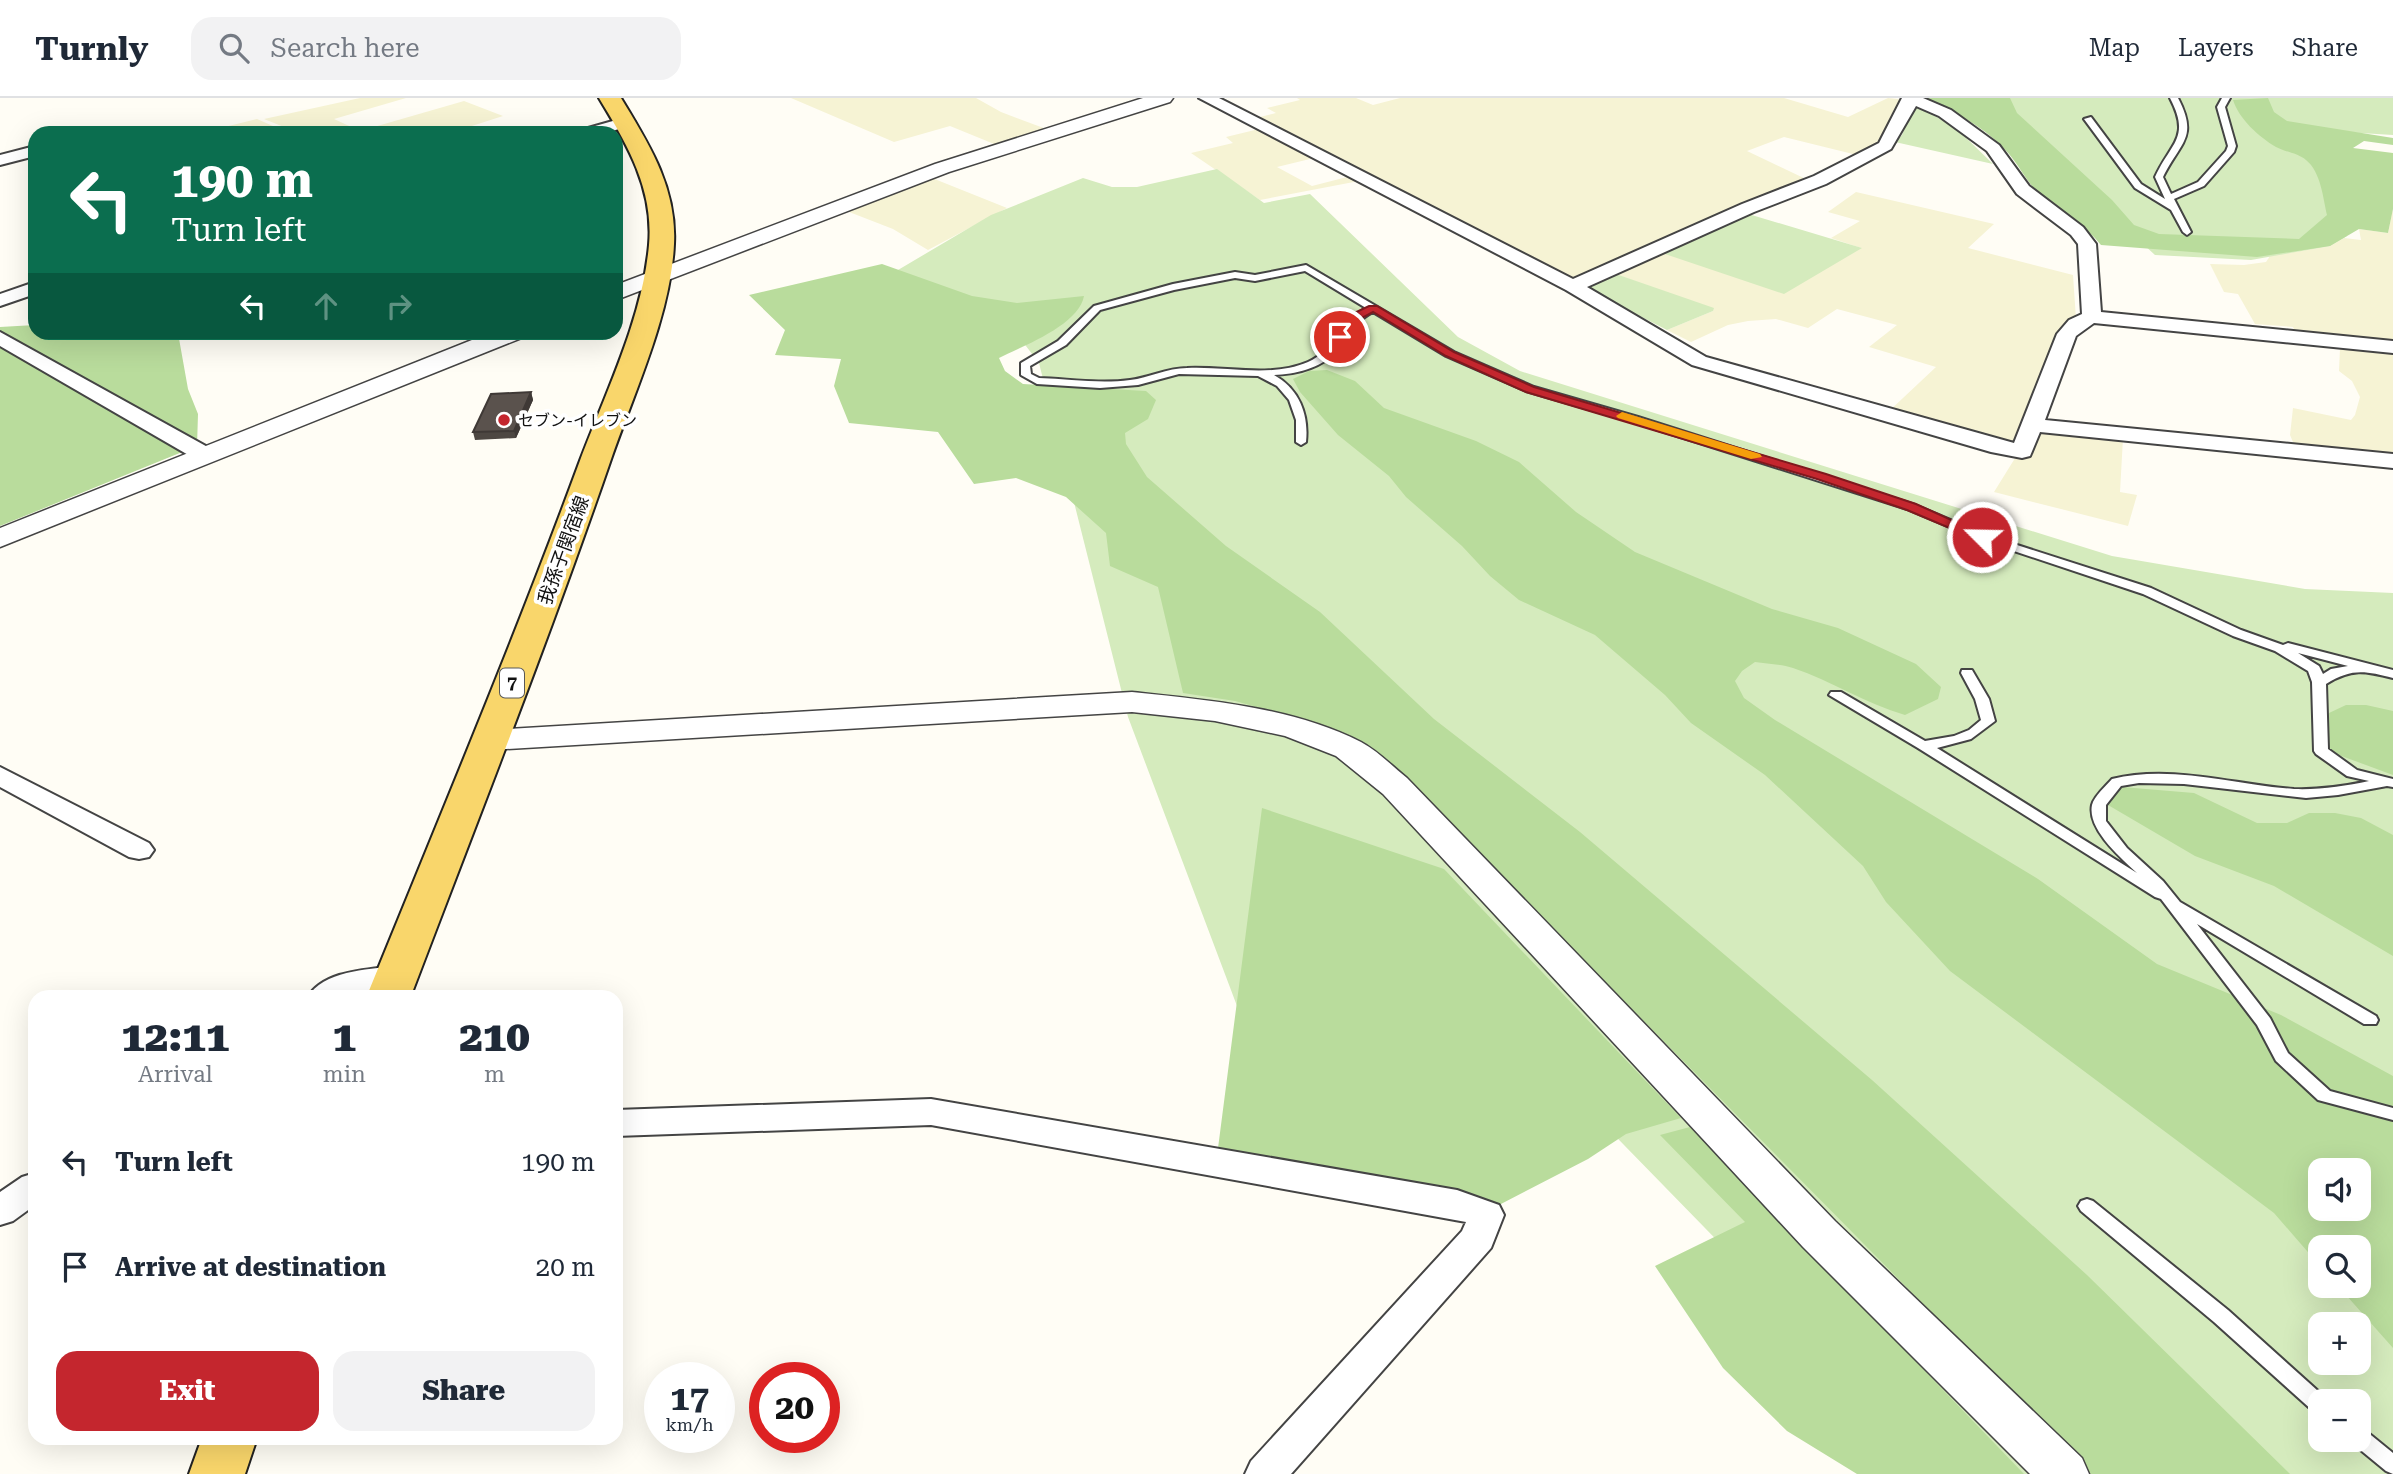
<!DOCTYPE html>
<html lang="en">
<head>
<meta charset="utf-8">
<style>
	:root { --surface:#fff; --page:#f2f2f3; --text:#1f2937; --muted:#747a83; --line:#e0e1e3; --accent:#c4262e }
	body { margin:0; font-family:"Roboto Serif","Noto Sans JP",serif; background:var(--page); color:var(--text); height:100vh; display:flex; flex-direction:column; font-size:26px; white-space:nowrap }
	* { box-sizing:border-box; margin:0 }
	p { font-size:23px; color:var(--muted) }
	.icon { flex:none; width:38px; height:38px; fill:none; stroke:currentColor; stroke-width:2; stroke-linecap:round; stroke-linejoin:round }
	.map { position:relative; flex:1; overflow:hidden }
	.panel { position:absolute; left:28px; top:892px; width:595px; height:455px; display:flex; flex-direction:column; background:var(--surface); border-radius:21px; box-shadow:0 7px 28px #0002 }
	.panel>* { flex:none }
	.hud { position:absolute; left:28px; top:28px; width:595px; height:214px; border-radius:21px; box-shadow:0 7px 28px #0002; background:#0b6e4f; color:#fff; overflow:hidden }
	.controls { position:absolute; left:2308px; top:1060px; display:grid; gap:14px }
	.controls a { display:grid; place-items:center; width:63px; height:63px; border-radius:14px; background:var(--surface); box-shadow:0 7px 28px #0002; font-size:35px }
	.speed { position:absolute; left:644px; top:1264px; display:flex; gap:14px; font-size:35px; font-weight:700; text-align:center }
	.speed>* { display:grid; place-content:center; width:91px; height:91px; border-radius:50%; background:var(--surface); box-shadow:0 7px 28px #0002; line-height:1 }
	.speed small { font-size:18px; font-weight:400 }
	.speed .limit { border:10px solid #d22; background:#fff; color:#111 }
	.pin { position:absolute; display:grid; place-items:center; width:60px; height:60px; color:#fff; margin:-30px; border:4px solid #fff; border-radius:50%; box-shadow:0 2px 7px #0007 }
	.me { position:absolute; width:77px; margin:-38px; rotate:293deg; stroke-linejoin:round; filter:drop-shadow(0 0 5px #0008) }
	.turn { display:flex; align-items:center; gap:24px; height:147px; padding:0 28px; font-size:32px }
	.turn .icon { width:91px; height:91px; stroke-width:2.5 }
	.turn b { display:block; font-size:49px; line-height:60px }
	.lanes { display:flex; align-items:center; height:66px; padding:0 28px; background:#0003; justify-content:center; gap:35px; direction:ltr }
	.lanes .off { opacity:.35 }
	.eta { display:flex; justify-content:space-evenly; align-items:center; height:119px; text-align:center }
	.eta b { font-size:42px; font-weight:800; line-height:49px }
	.primary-button { display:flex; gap:14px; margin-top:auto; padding:14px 28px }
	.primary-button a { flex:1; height:80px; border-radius:21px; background:var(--accent); color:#fff; font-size:28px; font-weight:800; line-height:80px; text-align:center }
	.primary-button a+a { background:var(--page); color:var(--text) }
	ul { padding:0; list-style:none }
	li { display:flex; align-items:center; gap:21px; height:105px; padding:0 28px }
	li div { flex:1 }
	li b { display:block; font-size:26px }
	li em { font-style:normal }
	header { display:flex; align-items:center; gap:42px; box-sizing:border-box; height:98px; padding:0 35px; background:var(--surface); border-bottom:2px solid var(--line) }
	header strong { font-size:33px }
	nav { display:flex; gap:38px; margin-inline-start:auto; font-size:24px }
	.search { width:490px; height:63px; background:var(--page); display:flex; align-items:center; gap:18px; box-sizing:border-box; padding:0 24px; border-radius:21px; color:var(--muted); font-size:26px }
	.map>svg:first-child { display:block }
</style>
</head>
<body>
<header>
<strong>Turnly</strong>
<div class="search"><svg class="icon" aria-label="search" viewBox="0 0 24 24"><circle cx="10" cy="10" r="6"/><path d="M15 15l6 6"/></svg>Search here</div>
<nav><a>Map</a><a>Layers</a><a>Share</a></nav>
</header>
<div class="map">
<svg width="2393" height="1376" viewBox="0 0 2393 1376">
	<rect width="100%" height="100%" fill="#fffdf5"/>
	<path fill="#f6f3d4" d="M360,0H406L334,21L360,33L464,3L503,18L450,35H299L264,21Z
		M791,0H976L1001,14L1049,32L999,48L950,28L894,44Z
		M1297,0H1356L1373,7L1400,0H1784L1848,19L1888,0L1906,2L1892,37L1861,58L1784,39L1747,53L1810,83L1577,183L1252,21L1276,15L1267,10L1300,2Z
		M257,21L289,35H200Z
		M1259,31L1314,60L1277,69L1312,88L1351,78L1359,83L1260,102L1191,55L1233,45L1226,39Z
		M932,80L1007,110L928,152L893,131L844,112Z
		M1856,94L1994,126L1968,150L2073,177L2076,221L2016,347L1887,315L1936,269L1869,249L1897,227L1837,211L1808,230L1776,221L1748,223L1728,227L1691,244L1667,232L1713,213L1613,175L1659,154L1861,150L1831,140L1860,123L1828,114Z
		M2393,111V245L2296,236L2293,229L2255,226L2238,196L2224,194L2210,166L2244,167L2266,164L2270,158L2330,148L2344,140L2361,142L2359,131L2388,135Z
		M2340,250L2393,255V361L2296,351L2290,337L2293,310L2351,322L2355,317L2360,299L2352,283L2339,273Z
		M2042,333L2123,340L2120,394L2137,397L2128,428L1994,394L2017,357L2034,336Z"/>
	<path fill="#d5ebbd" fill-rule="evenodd" d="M1994,0H2393V37L2279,30L2330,75L2347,138L2330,148L2251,162L2155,157L2069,78Z
		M1914,5L1958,32L1993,66L1895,44L1902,37Z
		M1217,71L1264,105L1310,96L1458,239L1520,273L2112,458L2305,491L2393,495V1376H1945L1584,1006L1277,1014L1128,619L1039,265L1013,231L898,172L991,117L1083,80L1112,89H1137ZM2320,1073H2359V1111H2320ZM2320,1150H2359V1188H2320ZM2320,1227H2359V1265H2320ZM2320,1304H2359V1342H2320Z
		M1745,115L1862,150L1784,196L1659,154Z
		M1613,175L1714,210L1713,213L1667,232L1583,189Z"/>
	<path fill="#b9dc9c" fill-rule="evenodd" d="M1924,0H2010L2017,15L2112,102L2134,127L2159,136L2299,141L2327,117C2323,100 2321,74 2306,62C2298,55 2285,54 2276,49C2259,39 2239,21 2233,2L2268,0L2274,14L2287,23L2393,40V47L2364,43L2353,50L2393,55V111L2388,135L2359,131L2330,148L2257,159L2101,147C2085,127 2062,115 2043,99C2028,87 2021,70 2009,56C1988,31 1953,12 1924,0Z
		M882,166L972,198L1017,205L1084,198C1079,227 1023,248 999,260L1005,273L1023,286L1146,293L1156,302L1148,321L1125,335L1126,346L1147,379L1226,448L1320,514L1434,621L1580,734L1872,982L2087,1177L2290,1376H2091L1473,750L1286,617L1235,603L1183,595L1158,489L1110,468L1106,435L1066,399L1016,380L974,386L938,334L849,325L834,288L841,261L775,257L785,232L749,197Z
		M35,227V234L178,235L188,291L198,316L197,348L0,428V229Z
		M1327,272L1355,283L1384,310L1476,343L1519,364L1576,414L1635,454L1772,511L1838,530L1916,566L1941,589L1938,601L1905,617C1866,606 1832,583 1793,570C1781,566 1767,566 1755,564L1742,573L1735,583L1744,600L1775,622L2038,781L2157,866L2281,917L2393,978V1250L2338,1188H2359V1150H2320V1168L2274,1115L1950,873L1886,804L1863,768L1765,677L1691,625L1665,597L1595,537L1519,502L1490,478L1462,448L1406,399L1389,378L1338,337L1300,294L1293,281L1309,273ZM2320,1073H2359V1111H2320Z
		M2346,607H2366L2393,613V677L2328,653L2320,631L2329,615Z
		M2122,689L2194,695L2257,725H2287L2309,715H2335L2361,720L2393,737V858L2274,788L2195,758L2108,707L2105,696Z
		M1262,710L1444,771L1681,1020L1626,1036L1588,1061L1499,1107L1217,1058Z
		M1690,1029L2024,1376H1857L1787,1333L1723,1270L1655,1168L1745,1124L1660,1037Z"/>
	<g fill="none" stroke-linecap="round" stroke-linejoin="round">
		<g stroke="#444" stroke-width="4">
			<path id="service" d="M2170,0H2178C2199,40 2180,44 2163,79L2171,96L2198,84L2226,53L2228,48L2217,9L2222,0H2230L2225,9L2236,48L2234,54L2204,88L2174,101L2191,134L2187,137L2183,134L2171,112L2135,90L2084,21L2091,19L2141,86L2165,101L2155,79C2171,44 2191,40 2170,0Z
				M1306,167L1454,254L1534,289L1638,319L1915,407L1986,437L2151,490L2241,532L2283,547L2288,545L2393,572V580C2365,573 2352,570 2326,586L2328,651L2357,672L2393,681V689L2387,688L2338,697L2306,700L2184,686L2139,685L2121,688L2106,707V723L2127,750L2163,783L2180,804L2376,918L2378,922L2376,926H2364L2197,826L2270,920L2288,955L2330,993L2393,1010V1022L2318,1002L2276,963L2257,927L2161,801L2155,799L1918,650L1829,597L1831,594H1841L1925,643L1954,638L1969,632L1981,622L1975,601L1961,575L1962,572H1972L1989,601L1995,623L1971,641L1937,650L2137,775C2121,760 2087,731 2092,707C2094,698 2106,688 2112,681C2172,666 2235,687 2294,691C2320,692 2345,688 2369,683L2347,678L2316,656L2314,653L2312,584L2308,573L2275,553L2233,538L2143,496L1978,441L1907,411L1630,323L1526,293L1446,258L1373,214C1355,223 1347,239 1335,254C1320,271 1295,276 1274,277C1299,291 1309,316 1306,344L1301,347L1296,344V322L1289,302L1277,288L1258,278L1179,276L1138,287L1100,290L1037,286L1021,277V265L1058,243L1094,208L1173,186L1235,174L1255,177ZM1305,173L1366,210C1342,223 1334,253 1308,264C1271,280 1226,268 1187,270C1167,270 1149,280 1130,282C1100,286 1069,281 1039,280L1031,276L1030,268L1066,247L1100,212L1174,192L1235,180L1255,183ZM2298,555L2348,568L2331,571L2323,576L2319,568Z
				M2087,1101L2093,1103L2228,1212L2327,1301L2328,1304H2320V1315L2313,1313L2214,1224L2081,1113L2078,1108L2081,1103Z
				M2359,1330L2366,1333L2393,1355V1376L2386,1373L2352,1345L2351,1342H2359Z"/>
		</g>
		<g stroke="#444" stroke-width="4">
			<path id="minor" d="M1199,0H1219L1573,181L1742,106L1814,78L1879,45L1902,0H1923L1951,12L1999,47L2029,88L2083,129L2096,146L2101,214L2393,243V255L2094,225L2076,238L2045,322L2393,356V370L2040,334L2030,358L2022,360L1991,354L1692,267L1566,192ZM1916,8L1939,18L1987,53L2017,96L2071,137L2078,146L2082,216L2069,222L2057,236L2014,345L1706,259L1587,189L1754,114L1826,86L1891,51Z
				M627,19L635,24L633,27L605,35H579L581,32Z
				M35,48V58L0,67V57Z
				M35,184V196L0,208V196Z
				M0,234L213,352L216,357L213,362H197L0,248Z
				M0,669L149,745L154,752L149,759L139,761L129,759L0,689Z
				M395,868L406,871L411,879L406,887L347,900H307C324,872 366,872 395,868Z
				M931,1001L1457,1092L1499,1107L1504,1117L1491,1150L1291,1376H1245L1251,1363L1462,1133L1466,1124L931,1027L616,1038V1012Z
				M35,1075V1107L13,1123L0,1127V1094L22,1079Z"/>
		</g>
		<g stroke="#444" stroke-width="3">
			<path id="tertiary" d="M1143,0H1173L1170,4L949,74L616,202V187L935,66Z
				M492,234H527L524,239L0,449V430Z
				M1132,594C1208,602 1292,609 1361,644C1378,653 1392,668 1407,680L1835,1123L2082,1360L2089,1376H2030L1803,1149L1383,696L1336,658L1285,638L1215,623L1132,614L490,652L478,649L473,642L478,635L490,632Z"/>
		</g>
		<g stroke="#222" stroke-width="4">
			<path id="primary" d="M599,0H621C649,46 677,90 674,146C671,217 633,297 610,364C548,544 478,721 410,900H366C438,723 512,547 578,368C604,298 642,223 649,147C654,91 627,46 599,0Z
				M202,1340H257L245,1376H189Z"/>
		</g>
		<use href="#service" fill="#fff" fill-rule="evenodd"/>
		<use href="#minor" fill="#fff" fill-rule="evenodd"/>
		<use href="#tertiary" fill="#fff" fill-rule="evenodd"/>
		<use href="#primary" fill="#f9d66b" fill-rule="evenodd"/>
	</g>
	<path fill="#4d4742" d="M531,294L533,302L516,340L475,342L473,334Z"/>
	<path fill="#3f3936" d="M531,294L533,302L516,340L514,333Z"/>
	<path fill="#5a524d" stroke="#3f3936" stroke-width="2" d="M531,294L514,333L473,334L491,296Z"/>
	<path fill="#c4262e" stroke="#7f191e" stroke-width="2" d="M1369,208H1377L1454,254L1534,289L1826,376L1916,406L1989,439L1978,442L1907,412L1817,381L1526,294L1446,258L1373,214L1360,221L1344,241H1336L1334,239L1352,216Z"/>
	<path fill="#f59e0b" d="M1622,314L1760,356L1762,359L1751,361L1618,320L1616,318Z"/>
	<circle fill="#c4262e" stroke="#fff" stroke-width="2.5" cx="504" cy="322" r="7"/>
	<g text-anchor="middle" stroke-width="7" stroke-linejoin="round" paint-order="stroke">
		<g font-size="16" fill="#111" stroke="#fff" text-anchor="start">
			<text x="518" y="328">セブン-イレブン</text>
		</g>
		<rect fill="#fff" stroke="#585858" stroke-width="2" x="500" y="570.5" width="24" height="29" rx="5"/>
		<g font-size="18" font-weight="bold" fill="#111">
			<text x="512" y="591">7</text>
		</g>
		<g font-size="19" fill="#111" stroke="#fff">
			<text transform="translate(563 452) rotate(-70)" y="7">我孫子関宿線</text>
		</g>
	</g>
</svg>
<div class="controls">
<a><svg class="icon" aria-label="sound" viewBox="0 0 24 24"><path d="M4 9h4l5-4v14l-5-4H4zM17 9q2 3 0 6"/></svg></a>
<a><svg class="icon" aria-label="search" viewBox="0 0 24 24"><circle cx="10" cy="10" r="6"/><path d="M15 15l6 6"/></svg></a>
<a>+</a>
<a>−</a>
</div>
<div class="speed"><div>17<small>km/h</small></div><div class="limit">20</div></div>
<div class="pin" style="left:1340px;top:239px;background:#d93025"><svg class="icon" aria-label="arrive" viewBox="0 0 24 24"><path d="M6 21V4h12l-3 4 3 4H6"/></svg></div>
<svg class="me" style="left:1982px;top:439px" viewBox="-20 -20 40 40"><circle r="17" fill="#c4262e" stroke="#fff" stroke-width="3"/><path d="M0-11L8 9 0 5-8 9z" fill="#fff"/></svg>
<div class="hud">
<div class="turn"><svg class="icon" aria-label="left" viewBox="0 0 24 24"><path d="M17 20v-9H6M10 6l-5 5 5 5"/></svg><div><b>190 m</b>Turn left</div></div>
<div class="lanes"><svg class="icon" aria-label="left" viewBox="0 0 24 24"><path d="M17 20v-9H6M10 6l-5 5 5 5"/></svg><svg class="icon off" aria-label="ahead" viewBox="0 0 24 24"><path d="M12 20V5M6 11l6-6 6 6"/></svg><svg class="icon off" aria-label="right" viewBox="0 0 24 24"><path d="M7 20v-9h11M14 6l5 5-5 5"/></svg></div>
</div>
<section class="panel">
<div class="eta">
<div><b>12:11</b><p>Arrival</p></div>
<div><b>1</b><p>min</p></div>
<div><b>210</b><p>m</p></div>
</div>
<ul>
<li><svg class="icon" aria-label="left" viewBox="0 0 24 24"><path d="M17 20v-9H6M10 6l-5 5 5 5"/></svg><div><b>Turn left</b></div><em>190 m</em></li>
<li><svg class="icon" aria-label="arrive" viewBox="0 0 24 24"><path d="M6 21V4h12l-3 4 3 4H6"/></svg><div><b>Arrive at destination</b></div><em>20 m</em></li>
</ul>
<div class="primary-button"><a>Exit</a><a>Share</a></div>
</section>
</div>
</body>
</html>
